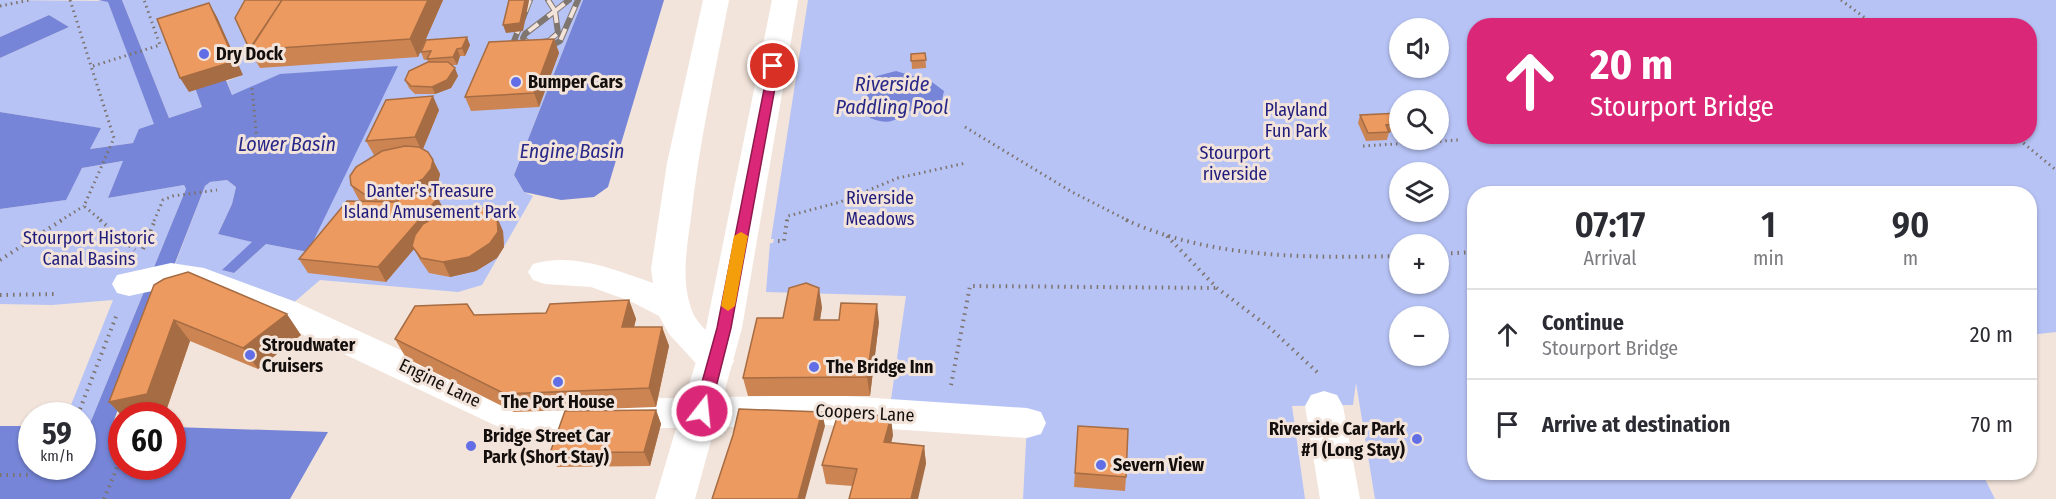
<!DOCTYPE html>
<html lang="en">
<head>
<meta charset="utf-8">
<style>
	:root { --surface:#fff; --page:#f2f2f3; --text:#2b2b33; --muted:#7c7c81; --line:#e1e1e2 }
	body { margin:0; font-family:"Fira Sans Condensed",sans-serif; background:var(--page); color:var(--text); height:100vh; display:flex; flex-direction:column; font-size:22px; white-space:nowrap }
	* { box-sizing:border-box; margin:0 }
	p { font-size:20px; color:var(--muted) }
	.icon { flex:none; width:33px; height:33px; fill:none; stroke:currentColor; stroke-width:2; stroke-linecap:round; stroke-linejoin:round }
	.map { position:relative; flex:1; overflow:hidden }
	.sheet { position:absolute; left:1467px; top:186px; width:570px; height:294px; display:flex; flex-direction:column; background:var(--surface); border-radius:24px; box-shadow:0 2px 4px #0004 }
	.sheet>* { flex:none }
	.top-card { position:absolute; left:1467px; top:18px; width:570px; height:126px; border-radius:24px; box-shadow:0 2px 4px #0004; background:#db2777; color:#fff; overflow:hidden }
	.controls { position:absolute; left:1389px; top:18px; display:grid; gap:12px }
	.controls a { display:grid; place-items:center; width:60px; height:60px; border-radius:50%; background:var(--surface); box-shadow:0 2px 4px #0004; font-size:30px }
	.speed { position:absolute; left:18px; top:402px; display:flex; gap:12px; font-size:30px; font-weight:700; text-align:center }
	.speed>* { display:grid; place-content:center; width:78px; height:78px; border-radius:50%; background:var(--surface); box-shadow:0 2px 4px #0004; line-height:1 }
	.speed small { font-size:15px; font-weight:400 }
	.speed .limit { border:9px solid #d22; background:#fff; color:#111 }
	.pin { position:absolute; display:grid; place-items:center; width:51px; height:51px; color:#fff; margin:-26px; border:3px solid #fff; border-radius:50%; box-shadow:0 2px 6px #0007 }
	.me { position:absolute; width:66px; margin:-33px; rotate:16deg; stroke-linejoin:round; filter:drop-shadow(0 0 4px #0008) }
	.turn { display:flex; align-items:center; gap:21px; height:126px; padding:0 24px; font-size:27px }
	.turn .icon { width:78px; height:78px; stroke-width:2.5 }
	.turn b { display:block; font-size:42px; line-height:51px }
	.eta { display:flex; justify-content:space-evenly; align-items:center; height:102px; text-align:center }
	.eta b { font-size:36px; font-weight:600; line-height:42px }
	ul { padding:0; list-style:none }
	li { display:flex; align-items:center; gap:18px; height:90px; padding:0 24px; border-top:2px solid var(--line) }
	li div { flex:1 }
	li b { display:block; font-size:22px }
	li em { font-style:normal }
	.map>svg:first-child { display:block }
</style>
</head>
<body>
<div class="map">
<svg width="2056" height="499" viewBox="0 0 2056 499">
	<rect width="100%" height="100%" fill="#f2e4db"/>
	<path fill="#b7c3f5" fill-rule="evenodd" d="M0,0L108,1L155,124L133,143L89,149L100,128L0,112V58L69,27L49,15L0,37Z
		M122,0H583L514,175L524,192L533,196L482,285L458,292L320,280L284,311L171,275L205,186L210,182L227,180L236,187L232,204L218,234L253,242L223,270L234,273L266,244L308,252L252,88L232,95L227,81L243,75L188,92L199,89L202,107L169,118Z
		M808,0H2056V332L2030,335V194H1474V472L1982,473L1995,499H1375L1356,383L1353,405L1292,406L1305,499H1023L1027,423L889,413L906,296L766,292L770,243H773L774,239H771ZM1474,26H2030V136H1474ZM1400,28H1438V68H1400ZM1400,100H1438V140H1400ZM1400,172H1438V212H1400ZM1400,244H1438V284H1400ZM1400,316H1438V356H1400Z
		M124,161L108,198L184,185L186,189L89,426H83L82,416L67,415L113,300L52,305L0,304V209L65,200L82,168Z"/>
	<path fill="#7685d7" d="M98,0H122L169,118L202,107L177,37L205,28L232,95L280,74L398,66L308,252L266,244L234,273L222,270L252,242L218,234L232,204L236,187L227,180L210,182L205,186L112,425H121L122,466H172L173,427L328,432L290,499H0V426H31L32,466H82L83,426H89L186,189L184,185L108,198L123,161L82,168L66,200L0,209V112L101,128L90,149L133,143L139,129L154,124L108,2Z
		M583,0H664L608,187L594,197L561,200L524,192L514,175Z
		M49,15L69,27L0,58V37Z
		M896,71L932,82L944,91L942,100C933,104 923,104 915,108C896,118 893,127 870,118L864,106L868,93L864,87L877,76Z"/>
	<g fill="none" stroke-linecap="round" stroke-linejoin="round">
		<path stroke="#7c736d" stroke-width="3" stroke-dasharray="1.5 4" stroke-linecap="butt" d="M70,0L114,138L84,206L102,221
			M1841,0L1876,26
			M0,6L30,0
			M93,66L160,45L144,0
			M252,88L258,151
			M965,127L1072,192L1129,221
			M2015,136L2056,170
			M1363,146L1458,140
			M60,221L84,206
			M154,221L163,200L173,196L217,190
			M787,221L788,216L840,202L898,178L966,163"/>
		<path stroke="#7c736d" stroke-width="4" stroke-dasharray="1.5 5" stroke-linecap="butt" d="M100,220L135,250
			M1126,220C1212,259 1307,258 1400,256
			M1167,236L1217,288L1270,328L1318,373
			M778,241H784L787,220
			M143,249L155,220
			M1438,254L1474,252
			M0,260L62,220
			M0,295L55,294
			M951,385L970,286L1217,288
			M80,409L117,314
			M0,475H28
			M104,499L122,456"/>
		<path fill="#fff" fill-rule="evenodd" d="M703,0H729C715,72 699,144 691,217C687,247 681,279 691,308C697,329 724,342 734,361L729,371L716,375L703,371L669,334L659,316L630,301L591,287L545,284L533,280L528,272L533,264C573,252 615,270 653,283L651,269L667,163Z
			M171,263L204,268L296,302L511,401L829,395L1027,408L1041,412L1046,423L1041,434L1027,438L829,425L507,431L272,320L189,289L171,287L129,296L117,293L112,284L117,275Z
			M1324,391L1337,395L1343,406L1360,499H1320L1305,406L1311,395Z"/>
		<path fill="#fff" fill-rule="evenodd" d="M772,0H798L742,328L695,499H655L706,328Z"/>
		<g stroke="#807670" stroke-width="6">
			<path id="rail" d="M530,0L514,41C526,56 545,50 560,41L578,0
				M548,0L555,11
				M555,11L558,33L549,41L529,44L523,38L525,34Z
				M555,11L569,0"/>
		</g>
		<use href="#rail" stroke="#f2e4db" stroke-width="4" stroke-dasharray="12" stroke-linecap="butt"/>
	</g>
	<path fill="#cc8453" d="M245,0H443L418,57L260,68L249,50L235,18Z
		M554,39L559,53L539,107L471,111L465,97Z
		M470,45L465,56H460L457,65H452L458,76L451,88L435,94H415L409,88L405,80L428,62L427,59L424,60L421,52Z
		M925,53L926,68L912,69L911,54Z
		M439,110L423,149L433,160L440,174L438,183L430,193L426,195L445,211L503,231L504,247L497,258L476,271L450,277L429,273L420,260L414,249L386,282L308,273L299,259L361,201L359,200L351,185L375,155H374L366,141Z
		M1400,113V132H1389L1387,140L1366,141L1358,123L1360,115Z
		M154,285L301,335L258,369L190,341L165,414L160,416H122Z
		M629,300L636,319L634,327H662L669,346L656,407L514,412L406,358L395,339L474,315L546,313Z
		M822,307L820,320L879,322L870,396H748L743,378Z
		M656,410L661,424L650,466L557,467L550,453Z
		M1078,426L1126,477L1125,491L1074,487Z
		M893,435L891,443L924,446L926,464L853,486L826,484L822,465Z"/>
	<path fill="#a66c43" d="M428,0H443L418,57L410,39Z
		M525,0H529V1L523,31L506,33L503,25Z
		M209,3L217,17L243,75L189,92L180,78Z
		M467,37L470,45L465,56L462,48Z
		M554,39L559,53L539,107L534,93Z
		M457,49L460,56L457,65L453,57Z
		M455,68L458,76L451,88L435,94L432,87Z
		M433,96L439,110L422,151L415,137Z
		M433,160L440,174L438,183L430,193L402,208L395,193Z
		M438,198L445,212L412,246L414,249L386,282L378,267Z
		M497,217L503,231L504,247L497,258L476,271L450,277L443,262Z
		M819,288L822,307L817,338L814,320Z
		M629,300L636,319L629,346L622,327Z
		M877,304L879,322L870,396L867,377Z
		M287,314L301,335L258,369L243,348Z
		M174,320L190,341L165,414L160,416H122L109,402Z
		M662,327L669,346L656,407L649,388Z
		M656,410L661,424L650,466L644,452Z
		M822,412L825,426L805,499H798Z
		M891,417L893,435L887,460L884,442Z
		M924,446L926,464L918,499H911Z"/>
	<path fill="#ed9a60" stroke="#a66c43" stroke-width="1.5" d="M245,0H282L251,48H249L235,18Z
		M282,0H428L410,39L249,50Z
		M509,0H525L520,23L503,25Z
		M209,3L235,61L180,78L157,19Z
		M467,37L462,48L457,49L453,57L427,59L431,51L421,52L426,40Z
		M554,39L534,93L465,97L489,42Z
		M925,53L926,60L911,61V54Z
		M428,62H448L455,68L447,80L432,87L411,86L405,80L409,71Z
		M433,96L415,137L366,141L386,100Z
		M1400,113V124L1386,125L1389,132L1368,133L1360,115Z
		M405,146L419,147L428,152L433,160L431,169L423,179L395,193L364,194L351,185L350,176L356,167L382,151Z
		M408,192L438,198L378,267L299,259L347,201L396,202Z
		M468,206L483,208L497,217L498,232L490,243L469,257L443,262L421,258L412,246L415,235L423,224L444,212Z
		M188,272L287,314L243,348L174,320L147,394L109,402L154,285L164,279Z
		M806,283L819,288L814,320H839L841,303L877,304L867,377L743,378L757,318H783L789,288Z
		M629,300L622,327H662L649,388L505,394L395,339L415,306L467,304L474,315L546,313L550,304Z
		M739,409L822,412L798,499H712L733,435Z
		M656,410L644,452L550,453L565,411Z
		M839,411L891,417L884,442L924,446L911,499H849L857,469L822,465Z
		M1078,426L1128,429L1126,477L1075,473Z"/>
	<path fill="#db2777" stroke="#8e194d" stroke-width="1.5" d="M769,64L779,66L731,328L710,411L702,417L694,411L717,328Z"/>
	<path fill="#f59e0b" d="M741,232L748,236L735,306L728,311L721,306L734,236Z"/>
	<g fill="#616ee6" stroke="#f2e4db" stroke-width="2">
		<circle cx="204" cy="54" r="6"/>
		<circle cx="516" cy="82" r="6"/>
		<circle cx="250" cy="355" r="6"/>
		<circle cx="814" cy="367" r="6"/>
		<circle cx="558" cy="382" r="6"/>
		<circle cx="1417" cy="439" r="6"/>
		<circle cx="471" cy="446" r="6"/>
		<circle cx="1101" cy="465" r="6"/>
	</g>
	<g text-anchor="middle" stroke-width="6" stroke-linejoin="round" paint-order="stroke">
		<g font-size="18" font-weight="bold" fill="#140f0c" stroke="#f2e4db" text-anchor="start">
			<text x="216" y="60">Dry Dock</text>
			<text x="528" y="88">Bumper Cars</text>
			<text x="262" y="351">Stroudwater<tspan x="262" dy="21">Cruisers</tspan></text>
			<text x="826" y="373">The Bridge Inn</text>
			<text x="558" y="408" text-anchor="middle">The Port House</text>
			<text x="1405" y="435" text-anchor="end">Riverside Car Park<tspan x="1405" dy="21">#1 (Long Stay)</tspan></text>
			<text x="483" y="442">Bridge Street Car<tspan x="483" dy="21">Park (Short Stay)</tspan></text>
			<text x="1113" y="471">Severn View</text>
		</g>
		<g font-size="18" fill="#201c7c" stroke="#f2e4db">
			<text x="1296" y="116">Playland<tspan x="1296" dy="21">Fun Park</tspan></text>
			<text x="1235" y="159">Stourport<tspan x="1235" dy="21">riverside</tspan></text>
			<text x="430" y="197">Danter's Treasure<tspan x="430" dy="21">Island Amusement Park</tspan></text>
			<text x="880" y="204">Riverside<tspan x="880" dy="21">Meadows</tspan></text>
			<text x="89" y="244">Stourport Historic<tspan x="89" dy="21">Canal Basins</tspan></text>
		</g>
		<g font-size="18" fill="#140f0c" stroke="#f2e4db">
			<text transform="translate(440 383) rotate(26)" y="6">Engine Lane</text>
			<text transform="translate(865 413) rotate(3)" y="6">Coopers Lane</text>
		</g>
		<g font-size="20" font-style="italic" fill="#282888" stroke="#f2e4db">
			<text x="892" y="91">Riverside<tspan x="892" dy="23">Paddling Pool</tspan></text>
			<text x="287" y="151">Lower Basin</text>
			<text x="572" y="158">Engine Basin</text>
		</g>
	</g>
</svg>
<div class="controls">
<a><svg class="icon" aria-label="sound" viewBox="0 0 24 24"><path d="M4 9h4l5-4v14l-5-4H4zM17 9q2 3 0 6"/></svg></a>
<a><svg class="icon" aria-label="search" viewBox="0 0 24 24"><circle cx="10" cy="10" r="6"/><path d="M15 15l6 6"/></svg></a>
<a><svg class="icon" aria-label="layers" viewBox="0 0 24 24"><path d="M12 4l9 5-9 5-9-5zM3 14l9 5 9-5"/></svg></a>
<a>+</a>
<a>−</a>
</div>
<div class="speed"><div>59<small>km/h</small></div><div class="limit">60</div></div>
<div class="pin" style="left:773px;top:66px;background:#d93025"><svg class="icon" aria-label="arrive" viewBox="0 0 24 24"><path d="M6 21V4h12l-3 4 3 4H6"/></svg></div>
<svg class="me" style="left:702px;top:411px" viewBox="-20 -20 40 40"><circle r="17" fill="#db2777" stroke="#fff" stroke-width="3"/><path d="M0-11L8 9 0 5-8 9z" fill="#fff"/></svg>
<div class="top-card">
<div class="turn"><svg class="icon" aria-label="ahead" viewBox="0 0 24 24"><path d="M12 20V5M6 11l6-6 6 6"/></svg><div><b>20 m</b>Stourport Bridge</div></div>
</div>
<section class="sheet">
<div class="eta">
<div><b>07:17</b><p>Arrival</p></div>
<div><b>1</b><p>min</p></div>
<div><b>90</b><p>m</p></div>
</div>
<ul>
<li><svg class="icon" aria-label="ahead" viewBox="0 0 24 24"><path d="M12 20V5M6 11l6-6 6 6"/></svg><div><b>Continue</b><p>Stourport Bridge</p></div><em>20 m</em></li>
<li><svg class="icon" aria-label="arrive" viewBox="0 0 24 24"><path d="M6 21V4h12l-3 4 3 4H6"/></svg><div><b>Arrive at destination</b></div><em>70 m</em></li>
</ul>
</section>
</div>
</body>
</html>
